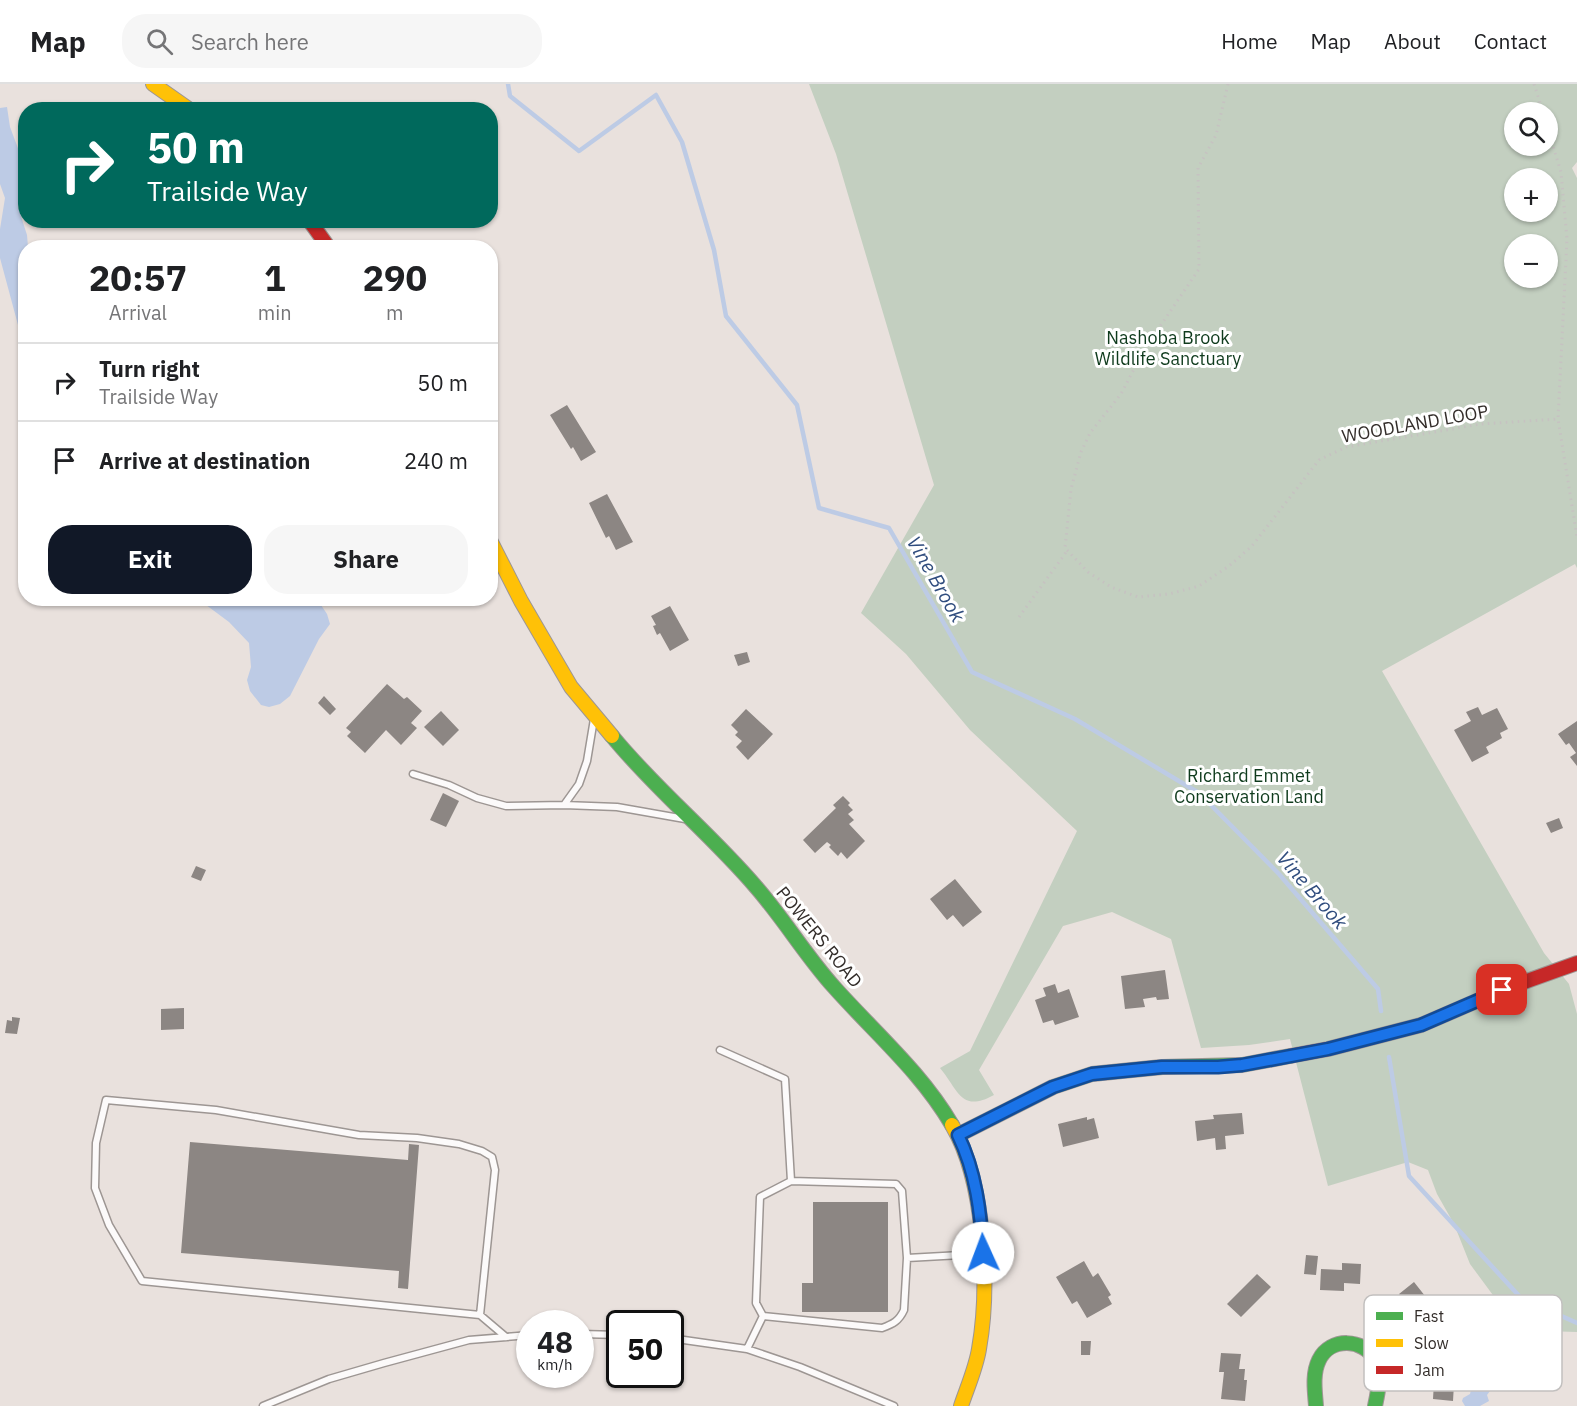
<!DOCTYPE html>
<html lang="en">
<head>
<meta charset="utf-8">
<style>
	:root { --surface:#fff; --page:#f6f6f6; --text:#202124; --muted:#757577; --line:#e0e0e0; --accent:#111827 }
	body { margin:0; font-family:"IBM Plex Sans",sans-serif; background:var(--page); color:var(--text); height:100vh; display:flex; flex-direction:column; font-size:22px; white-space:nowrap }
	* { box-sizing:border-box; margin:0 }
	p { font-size:20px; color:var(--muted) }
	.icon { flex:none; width:33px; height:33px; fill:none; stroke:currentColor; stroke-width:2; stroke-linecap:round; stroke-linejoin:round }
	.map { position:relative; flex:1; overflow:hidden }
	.drawer { position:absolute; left:18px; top:156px; width:480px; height:366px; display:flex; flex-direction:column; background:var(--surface); border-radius:24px; box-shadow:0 2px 4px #0004 }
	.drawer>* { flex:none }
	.top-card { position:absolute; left:18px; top:18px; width:480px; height:126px; border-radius:24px; box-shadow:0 2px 4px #0004; background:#00695c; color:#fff; overflow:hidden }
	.controls { position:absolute; left:1504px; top:18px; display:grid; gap:12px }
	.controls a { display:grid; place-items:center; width:54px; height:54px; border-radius:50%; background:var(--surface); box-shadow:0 2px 4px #0004; font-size:30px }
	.speed { position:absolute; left:516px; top:1226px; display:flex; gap:12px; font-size:30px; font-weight:700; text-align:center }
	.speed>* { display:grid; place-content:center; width:78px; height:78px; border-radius:50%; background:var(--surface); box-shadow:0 2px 4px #0004; line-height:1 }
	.speed small { font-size:15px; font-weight:400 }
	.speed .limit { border:3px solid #111; border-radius:9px; background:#fff; color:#111 }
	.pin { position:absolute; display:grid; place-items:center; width:51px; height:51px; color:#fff; margin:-26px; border-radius:12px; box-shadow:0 3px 9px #0006 }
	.me { position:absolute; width:66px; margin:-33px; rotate:358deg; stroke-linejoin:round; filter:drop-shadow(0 0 4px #0008) }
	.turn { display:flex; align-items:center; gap:21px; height:126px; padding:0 30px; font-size:27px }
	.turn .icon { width:78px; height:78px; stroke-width:2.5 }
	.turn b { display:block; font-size:42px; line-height:51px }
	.eta { display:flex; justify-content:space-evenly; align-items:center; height:102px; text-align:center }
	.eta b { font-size:36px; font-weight:800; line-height:42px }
	.primary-button { display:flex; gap:12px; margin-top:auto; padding:12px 30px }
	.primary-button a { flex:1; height:69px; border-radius:24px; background:var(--accent); color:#fff; font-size:24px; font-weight:800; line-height:69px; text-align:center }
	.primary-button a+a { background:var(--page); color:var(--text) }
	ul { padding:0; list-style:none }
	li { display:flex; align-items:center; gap:18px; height:78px; padding:0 30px; border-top:2px solid var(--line) }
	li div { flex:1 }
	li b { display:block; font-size:22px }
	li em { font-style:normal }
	header { display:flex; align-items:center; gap:36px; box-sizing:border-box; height:84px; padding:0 30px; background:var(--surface); border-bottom:2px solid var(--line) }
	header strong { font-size:28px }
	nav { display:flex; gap:33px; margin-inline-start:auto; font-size:21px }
	.search { width:420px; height:54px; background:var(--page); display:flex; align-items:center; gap:15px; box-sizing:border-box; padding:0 21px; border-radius:24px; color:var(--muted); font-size:22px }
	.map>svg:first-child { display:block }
</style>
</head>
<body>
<header>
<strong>Map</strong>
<div class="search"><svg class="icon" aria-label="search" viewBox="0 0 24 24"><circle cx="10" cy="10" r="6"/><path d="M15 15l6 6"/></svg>Search here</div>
<nav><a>Home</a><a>Map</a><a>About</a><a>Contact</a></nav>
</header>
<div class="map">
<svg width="1577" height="1322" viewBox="0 0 1577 1322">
	<rect width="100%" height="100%" fill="#e9e1dd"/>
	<path fill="#c3cfc0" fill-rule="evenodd" d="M809,0H1577V78L1572,84L1577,94V484L1575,480L1382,587L1544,869L1569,900L1577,930V1248L1543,1247L1528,1243L1501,1222L1470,1180L1454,1140L1437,1110L1428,1086L1408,1078L1328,1102L1290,955L1249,961L1201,964L1171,855L1112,828L1063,842L979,986L994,1011C961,1029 959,1007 940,984L970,967L1077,747L970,646L906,570L861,529L934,401L836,70ZM1515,28H1548V62H1515ZM1515,94H1548V128H1515ZM1515,160H1548V194H1515Z"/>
	<path fill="#bdcbe5" d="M7,23L10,43L25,83L18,123L27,151L28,163L26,164L25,267L0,174V145L5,114L0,100V24Z
		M198,515H302L319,518L327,530L330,540L319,555L290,612L280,620L269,623L261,621L250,607L247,596L251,583L249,559L229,538Z
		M1479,1298L1491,1299L1493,1303L1487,1311L1489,1317L1480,1322H1465L1462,1317L1463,1314L1470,1310L1472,1302Z"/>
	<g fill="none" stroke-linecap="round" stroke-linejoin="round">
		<path stroke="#bdcbe5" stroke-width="4.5" d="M508,0L510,12L579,67L656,11L682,58L714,166L726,232L797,321L819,424L889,444L972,588L1075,635L1199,709L1279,790L1378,905L1381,927
			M1389,973L1409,1092L1521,1214L1577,1239"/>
	</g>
	<path fill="#8c8683" d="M567,321L596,368L581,377L573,363L571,365L550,331Z
		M607,410L633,458L616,466L609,452L606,454L589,419Z
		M670,522L689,556L670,567L660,549L657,551L653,542L656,541L651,532Z
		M747,568L750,578L738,582L734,571Z
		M387,600L404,615L407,613L422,627L411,639L417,644L401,661L386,646L365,669L347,652L351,648L346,644Z
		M324,612L336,625L330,631L318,619Z
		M1478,623L1482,631L1497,624L1508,645L1500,649L1502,654L1486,663L1489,669L1472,678L1454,646L1471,637L1466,628Z
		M746,625L773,650L748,676L736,663L742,657L735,651L738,648L731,641Z
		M441,627L459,646L443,662L424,643Z
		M1577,637V682L1570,673L1576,669L1569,659L1566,661L1558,650Z
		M443,709L459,717L446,743L430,736Z
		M843,712L850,719L848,721L853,726L848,730L854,736L849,740L865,757L847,775L841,768L838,772L829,763L831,761L827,758L815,769L803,756L836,724L833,721Z
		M1559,734L1563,744L1551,749L1546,739Z
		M196,782L206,786L201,797L191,793Z
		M955,795L982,828L963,843L953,831L947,836L930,815Z
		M1165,886L1169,915L1157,916L1156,913L1143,915L1145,923L1125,925L1121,892Z
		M1055,900L1058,909L1069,905L1079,933L1055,941L1053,936L1043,939L1035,916L1046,912L1043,904Z
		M184,924V945L161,946V925Z
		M12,933L20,934L17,950L5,949L7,936L12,937Z
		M1242,1029L1244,1050L1225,1052L1226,1065L1216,1066L1215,1054L1197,1057L1195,1037L1214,1035L1213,1031Z
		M1087,1033V1036L1094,1034L1099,1054L1063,1063L1058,1040Z
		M190,1058L408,1076L409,1060L419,1061L408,1205L398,1204L399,1187L181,1169Z
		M813,1118H888V1228H802V1199H813Z
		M1306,1171L1318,1172L1316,1191L1304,1190Z
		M1084,1177L1093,1193L1098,1189L1111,1211L1108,1213L1112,1220L1087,1234L1077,1217L1072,1220L1056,1193Z
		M1342,1179L1361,1180L1360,1200L1344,1199V1207L1320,1206L1321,1185L1342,1186Z
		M1257,1190L1271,1203L1241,1233L1227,1220Z
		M1414,1198L1429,1217L1433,1213L1451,1241L1435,1250L1424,1233L1428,1231L1423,1223L1413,1229L1399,1210Z
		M1081,1257H1091L1090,1271H1081Z
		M1221,1269L1241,1270L1239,1285H1245L1244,1296H1247L1245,1317L1221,1315L1224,1288H1219Z
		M1435,1281L1455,1283L1453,1317L1433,1315Z"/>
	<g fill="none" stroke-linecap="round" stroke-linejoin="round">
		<g stroke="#9d9693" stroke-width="9">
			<path id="lane" d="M594,635L587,677L579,700L564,721L617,723L685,735
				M413,690L449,701L477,714L506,722L564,721
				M720,966L785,995L791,1097L896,1100L902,1107L907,1174L979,1170
				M480,1231L495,1086L492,1073L482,1067L459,1060L417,1054L359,1051L216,1026L106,1016L96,1059L95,1104L109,1141L142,1197L480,1231L506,1253
				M763,1232L756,1219L760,1113L791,1097
				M580,1250L620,1251
				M670,1254L747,1265L800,1283L894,1322
				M747,1265L763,1232L882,1244C893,1240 899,1237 904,1226L907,1174
				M263,1322L329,1295L384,1279L469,1256L530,1251"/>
		</g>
		<g stroke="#9d9693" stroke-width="16">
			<path id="fast" d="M612,652C656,706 711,750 756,803C784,835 806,872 834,903C875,949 921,988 952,1041
				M958,1051L1053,1003L1092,990L1162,983L1242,981L1290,972
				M1316,1322C1315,1308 1312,1290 1319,1276C1330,1253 1364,1254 1375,1276C1382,1290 1378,1308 1375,1322"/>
		</g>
		<g stroke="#9d9693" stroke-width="16">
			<path id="slow" d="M153,0L190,26
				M490,456L521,517L571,603L612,652
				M952,1041C985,1097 990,1202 979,1265C976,1284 967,1304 961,1322"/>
		</g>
		<g stroke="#9d9693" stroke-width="16">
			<path id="jam" d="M309,136L329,164
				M1290,972L1328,965L1421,941L1502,906L1577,879"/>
		</g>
		<path stroke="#c6c2c1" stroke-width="3" stroke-dasharray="1.5 4.5" stroke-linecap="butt" d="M1228,0L1216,51L1198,84L1199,185L1144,266L1121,310L1090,349L1081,368L1071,405L1065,464L1088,488L1111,503L1138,513L1169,510L1199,502L1229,482L1252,462L1319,376L1346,363L1481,340L1558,335
			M1534,0L1543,28
			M1548,46L1561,88L1567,155L1558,335L1577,453
			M1019,533L1067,467"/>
		<use href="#lane" stroke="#fcfafa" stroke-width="6"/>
		<use href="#fast" stroke="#4caf50" stroke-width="14"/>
		<use href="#slow" stroke="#ffc107" stroke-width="14"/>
		<use href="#jam" stroke="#c62828" stroke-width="14"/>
	</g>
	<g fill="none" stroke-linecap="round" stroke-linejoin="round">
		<g stroke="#114b97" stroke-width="15">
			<path id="route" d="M983,1169C981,1129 976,1088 958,1051L1053,1003L1092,990L1162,983H1218L1242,981L1328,965L1421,941L1502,906"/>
		</g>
		<use href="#route" stroke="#1a73e8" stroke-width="10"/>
	</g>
	<g text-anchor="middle" stroke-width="6" stroke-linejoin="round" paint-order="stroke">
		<g font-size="18" fill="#0f3b1d" stroke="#fff">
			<text x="1168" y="260">Nashoba Brook<tspan x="1168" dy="21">Wildlife Sanctuary</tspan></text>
			<text x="1249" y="698">Richard Emmet<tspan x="1249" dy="21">Conservation Land</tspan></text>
		</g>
		<g font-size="18" fill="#332d2a" stroke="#fff">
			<text transform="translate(1415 340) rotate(-10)" y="6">WOODLAND LOOP</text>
			<text transform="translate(819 853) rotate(51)" y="6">POWERS ROAD</text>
		</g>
		<g font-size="20" font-style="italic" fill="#304d7e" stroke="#fff">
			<text transform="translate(936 495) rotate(60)" y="7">Vine Brook</text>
			<text transform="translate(1312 806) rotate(49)" y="7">Vine Brook</text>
		</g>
	</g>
	<rect x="1364" y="1211" width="198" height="96" rx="9" fill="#fff" stroke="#c2c0bf" stroke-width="1.5"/>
	<rect x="1376" y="1228" width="27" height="8" fill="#4caf50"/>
	<rect x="1376" y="1255" width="27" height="8" fill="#ffc107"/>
	<rect x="1376" y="1282" width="27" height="8" fill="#c62828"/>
	<g font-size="16" fill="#332d2a">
		<text x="1414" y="1238">Fast</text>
		<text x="1414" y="1265">Slow</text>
		<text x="1414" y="1292">Jam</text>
	</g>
</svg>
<div class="controls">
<a><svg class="icon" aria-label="search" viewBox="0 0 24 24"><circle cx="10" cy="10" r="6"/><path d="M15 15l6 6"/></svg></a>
<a>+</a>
<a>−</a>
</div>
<div class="speed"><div>48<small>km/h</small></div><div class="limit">50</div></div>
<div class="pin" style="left:1502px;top:906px;background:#d93025"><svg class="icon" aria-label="arrive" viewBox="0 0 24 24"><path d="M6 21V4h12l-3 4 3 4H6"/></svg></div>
<svg class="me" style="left:983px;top:1169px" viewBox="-20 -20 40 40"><circle r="19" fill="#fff"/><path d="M0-13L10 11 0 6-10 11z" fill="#1a73e8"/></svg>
<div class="top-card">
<div class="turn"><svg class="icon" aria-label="right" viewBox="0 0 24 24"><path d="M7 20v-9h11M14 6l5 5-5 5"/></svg><div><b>50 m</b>Trailside Way</div></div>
</div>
<section class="drawer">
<div class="eta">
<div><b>20:57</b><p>Arrival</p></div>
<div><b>1</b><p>min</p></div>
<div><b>290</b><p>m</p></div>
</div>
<ul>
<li><svg class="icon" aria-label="right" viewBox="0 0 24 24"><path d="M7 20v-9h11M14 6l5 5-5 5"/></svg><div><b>Turn right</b><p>Trailside Way</p></div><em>50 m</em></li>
<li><svg class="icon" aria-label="arrive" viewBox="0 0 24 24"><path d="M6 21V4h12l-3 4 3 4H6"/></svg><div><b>Arrive at destination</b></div><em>240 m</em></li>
</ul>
<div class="primary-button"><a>Exit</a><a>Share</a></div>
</section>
</div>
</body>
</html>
